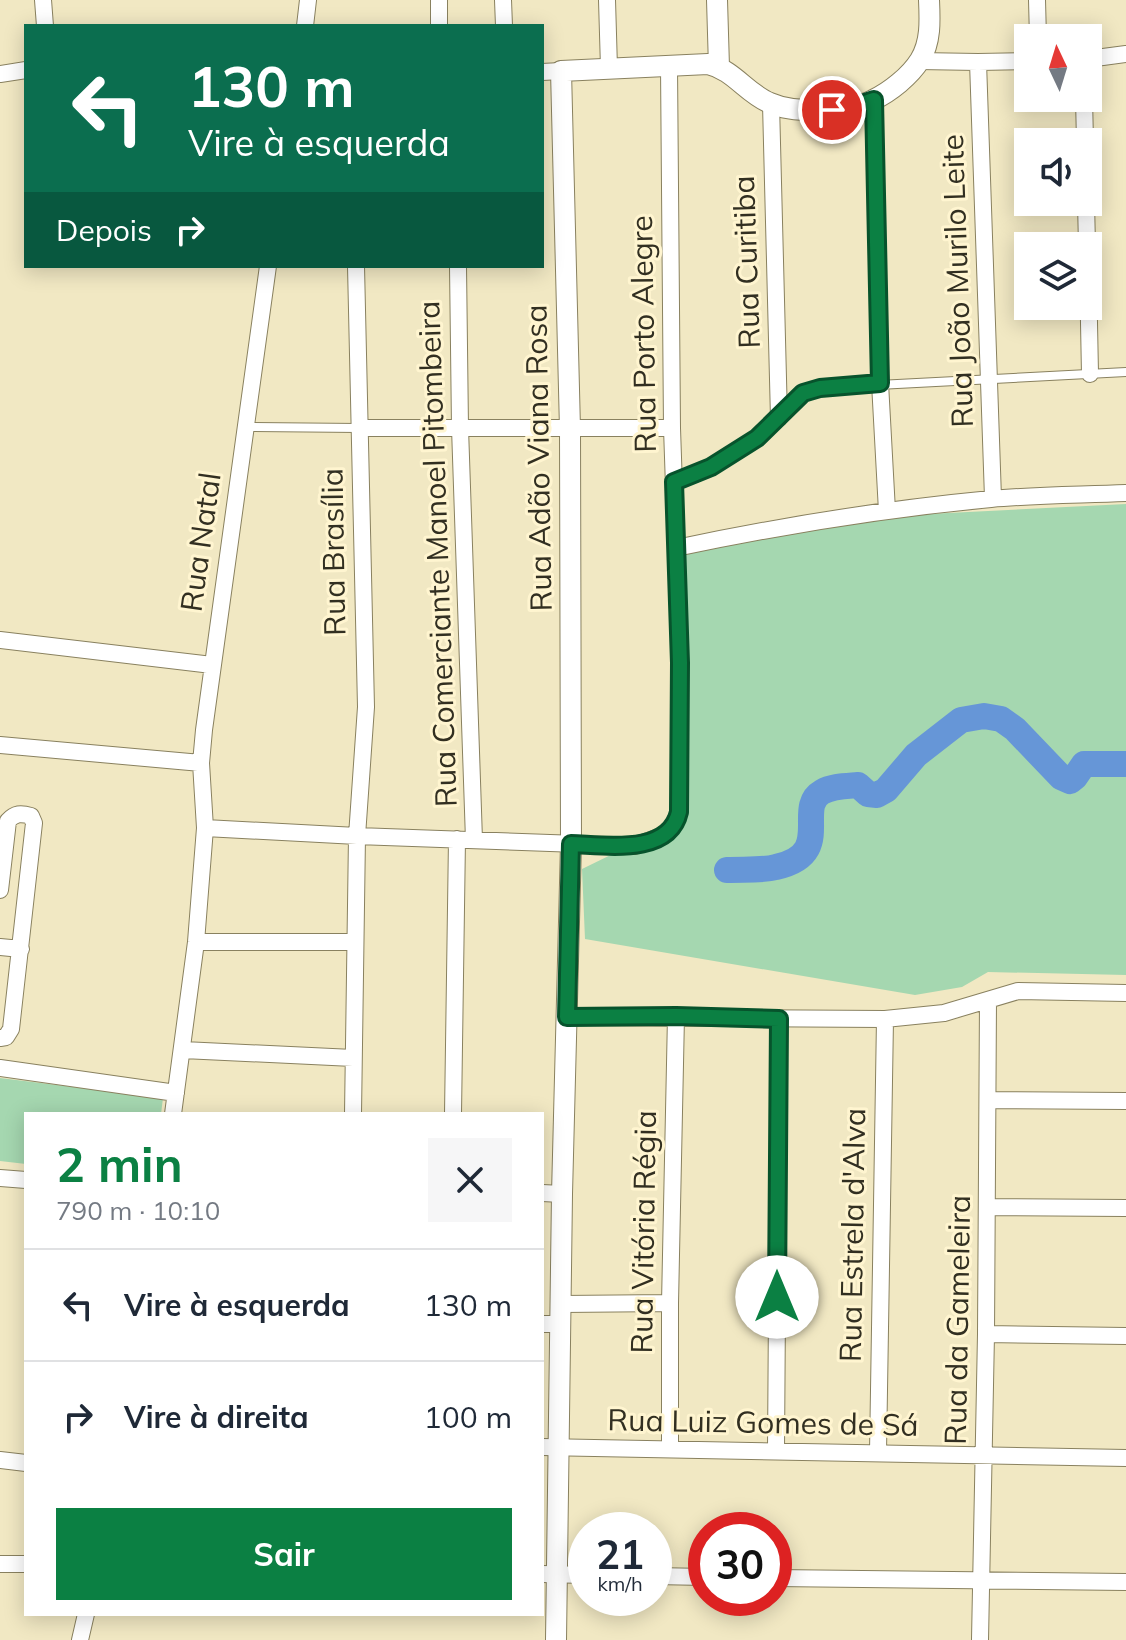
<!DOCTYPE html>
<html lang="pt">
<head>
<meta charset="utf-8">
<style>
	:root { --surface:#fff; --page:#f6f6f7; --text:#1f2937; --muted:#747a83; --line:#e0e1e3; --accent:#0b8043 }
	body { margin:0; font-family:Mulish,sans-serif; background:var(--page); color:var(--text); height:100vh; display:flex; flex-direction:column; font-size:30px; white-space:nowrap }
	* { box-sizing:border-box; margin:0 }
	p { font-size:26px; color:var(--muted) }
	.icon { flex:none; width:44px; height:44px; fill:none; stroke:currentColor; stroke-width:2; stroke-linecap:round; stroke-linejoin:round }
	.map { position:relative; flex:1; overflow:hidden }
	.sheet { position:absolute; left:24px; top:1112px; width:520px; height:504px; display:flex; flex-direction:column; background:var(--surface); border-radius:0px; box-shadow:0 4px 20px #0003 }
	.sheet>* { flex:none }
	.hud { position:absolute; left:24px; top:24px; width:520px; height:244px; border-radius:0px; box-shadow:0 4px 20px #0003; background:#0b6e4f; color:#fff; overflow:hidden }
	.needle { width:52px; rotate:356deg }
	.tools { position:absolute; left:1014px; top:24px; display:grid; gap:16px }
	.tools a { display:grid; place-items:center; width:88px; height:88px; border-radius:0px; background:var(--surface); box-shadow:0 4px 20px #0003; font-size:40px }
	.speed { position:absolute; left:568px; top:1512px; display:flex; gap:16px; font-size:40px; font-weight:700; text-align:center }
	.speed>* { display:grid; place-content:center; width:104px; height:104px; border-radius:50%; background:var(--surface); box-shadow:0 4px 20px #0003; line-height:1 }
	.speed small { font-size:20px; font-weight:400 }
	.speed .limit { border:12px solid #d22; background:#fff; color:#111 }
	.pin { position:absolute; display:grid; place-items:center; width:68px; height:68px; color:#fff; margin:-34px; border:4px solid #fff; border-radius:50%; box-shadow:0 2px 8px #0007 }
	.me { position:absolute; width:88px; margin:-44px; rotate:0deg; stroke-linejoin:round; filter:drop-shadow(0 0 6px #0008) }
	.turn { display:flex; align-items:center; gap:28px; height:168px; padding:0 32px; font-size:36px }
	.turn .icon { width:104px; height:104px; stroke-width:2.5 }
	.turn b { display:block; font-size:56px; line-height:68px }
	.then { display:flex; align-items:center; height:76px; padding:0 32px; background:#0003; gap:16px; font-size:30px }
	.round { display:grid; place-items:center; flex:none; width:84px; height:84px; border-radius:0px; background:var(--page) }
	.overview { display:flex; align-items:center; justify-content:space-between; height:136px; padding:0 32px }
	h1 { font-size:48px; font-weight:700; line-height:60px; color:var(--accent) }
	.action { display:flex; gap:16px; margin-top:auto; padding:16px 32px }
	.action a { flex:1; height:92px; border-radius:0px; background:var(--accent); color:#fff; font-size:32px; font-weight:700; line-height:92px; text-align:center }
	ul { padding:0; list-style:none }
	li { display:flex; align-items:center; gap:24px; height:112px; padding:0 32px; border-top:2px solid var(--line) }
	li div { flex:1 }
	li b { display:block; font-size:30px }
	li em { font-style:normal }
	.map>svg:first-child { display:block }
</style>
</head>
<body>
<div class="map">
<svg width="1126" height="1640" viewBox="0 0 1126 1640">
	<rect width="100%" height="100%" fill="#f1e8c3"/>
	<path fill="#a5d7b0" d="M1126,504V975L988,972L962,987L915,995L585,939L582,869L676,823L680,553L868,517Z
		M0,1078L163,1098L161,1114H26V1164L0,1161Z"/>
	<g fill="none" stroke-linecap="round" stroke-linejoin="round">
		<path stroke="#6696d7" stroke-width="26" d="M727,870C743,869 761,871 776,867C836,854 794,808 822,792C832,786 846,786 858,785L868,794L877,795L886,790L916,755L961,720L984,716L1001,719L1015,729L1061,777L1070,781L1075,777L1084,764H1126"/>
		<g stroke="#89815f" stroke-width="10">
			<path id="service" d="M246,427L359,428
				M675,481L717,464L727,455L757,438L803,393L820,388L1126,372"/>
		</g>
		<g stroke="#89815f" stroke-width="18">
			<path id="minor" d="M43,0L45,26
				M439,0V26
				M503,0L504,26
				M607,0L609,68
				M1037,0L1038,38
				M305,26L308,0
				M1088,59L1126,54
				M919,61L978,62L1028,61
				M978,62L993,498
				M542,72L561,71
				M0,74L26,70
				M1084,98L1085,142
				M874,100L880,383L887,511
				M771,104L779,418
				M1086,202L1087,246
				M458,266L460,428L474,840
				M1088,272L1090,374
				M359,428H672
				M676,548C780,526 885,509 991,499C1036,495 1081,495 1126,493
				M0,640L212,665
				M0,745L201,763
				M205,828L357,836L634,846C655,838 674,836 679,812L680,663L672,428L669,66
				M0,890L8,821C15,813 21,813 31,816L34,823L11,1029L6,1037L0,1038
				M196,942H354
				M0,947L21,949
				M567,1017L885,1019L944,1013L1018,991L1126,993
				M183,1050L353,1058
				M0,1068L176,1093
				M988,1100L1126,1101
				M173,1114L196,942L205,828L201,763L204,730L268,266
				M353,1114L357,836L366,707L356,266
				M453,1114L457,839
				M0,1178L26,1180
				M542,1193L562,1194
				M987,1207L1126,1208
				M562,1304L670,1303
				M542,1324H561
				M986,1334L1126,1336
				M542,1447L1126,1458
				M670,1449V1303L676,1016
				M776,1451L779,1019
				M878,1452L885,1019
				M0,1460L26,1463
				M0,1564H26
				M542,1574L586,1575
				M654,1576L706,1577
				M774,1578L1126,1582
				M80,1640L86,1614
				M980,1640L986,1334L988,1000"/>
		</g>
		<g stroke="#89815f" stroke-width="22">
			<path id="tertiary" d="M717,0L719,67
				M556,1640L562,1194L571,844L570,429L561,71L708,64C734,70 746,93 770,103C795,114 849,112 873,100C890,92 910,76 920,60C931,42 930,21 929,0"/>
		</g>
		<use href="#service" stroke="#fff" stroke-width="8"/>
		<use href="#minor" stroke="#fff" stroke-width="16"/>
		<use href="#tertiary" stroke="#fff" stroke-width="20"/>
	</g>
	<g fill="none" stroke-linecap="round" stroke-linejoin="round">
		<g stroke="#07532c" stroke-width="20">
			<path id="route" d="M777,1297L779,1019L676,1016L567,1017L571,844C605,845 669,856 679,812L680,663L674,482L711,467L757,438L803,393L820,388L880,383L874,100L862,104L832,110"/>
		</g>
		<use href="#route" stroke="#0b8043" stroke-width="14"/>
	</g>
	<g text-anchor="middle" stroke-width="6" stroke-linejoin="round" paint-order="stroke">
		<g font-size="30" fill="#322f21" stroke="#fff5d0">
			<text transform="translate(747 262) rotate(-92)" y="10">Rua Curitiba</text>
			<text transform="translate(958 281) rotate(-92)" y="10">Rua João Murilo Leite</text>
			<text transform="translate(644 334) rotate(-91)" y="10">Rua Porto Alegre</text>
			<text transform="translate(539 458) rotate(-91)" y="10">Rua Adão Viana Rosa</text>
			<text transform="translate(201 542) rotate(-82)" y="10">Rua Natal</text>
			<text transform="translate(334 552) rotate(-91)" y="10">Rua Brasília</text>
			<text transform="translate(438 554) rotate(-92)" y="10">Rua Comerciante Manoel Pitombeira</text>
			<text transform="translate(644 1232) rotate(-89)" y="10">Rua Vitória Régia</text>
			<text transform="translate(853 1235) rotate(-89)" y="10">Rua Estrela d'Alva</text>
			<text transform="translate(958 1320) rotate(-89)" y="10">Rua da Gameleira</text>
			<text transform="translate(763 1423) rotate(1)" y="10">Rua Luiz Gomes de Sá</text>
		</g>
	</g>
</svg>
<div class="tools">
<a><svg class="needle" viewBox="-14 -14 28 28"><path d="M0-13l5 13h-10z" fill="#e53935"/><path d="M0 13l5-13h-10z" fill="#747a83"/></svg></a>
<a><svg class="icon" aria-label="sound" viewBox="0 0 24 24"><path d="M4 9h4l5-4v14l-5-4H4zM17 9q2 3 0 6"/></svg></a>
<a><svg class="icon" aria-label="layers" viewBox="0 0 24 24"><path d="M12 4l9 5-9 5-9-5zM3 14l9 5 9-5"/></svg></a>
</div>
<div class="speed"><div>21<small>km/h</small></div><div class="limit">30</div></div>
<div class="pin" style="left:832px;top:110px;background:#d93025"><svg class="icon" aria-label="arrive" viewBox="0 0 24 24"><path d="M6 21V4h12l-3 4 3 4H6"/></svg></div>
<svg class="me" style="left:777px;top:1297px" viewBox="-20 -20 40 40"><circle r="19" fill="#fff"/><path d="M0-13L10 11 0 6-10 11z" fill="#0b8043"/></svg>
<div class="hud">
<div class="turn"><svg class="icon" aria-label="left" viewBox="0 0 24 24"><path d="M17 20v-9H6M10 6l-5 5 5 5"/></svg><div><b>130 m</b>Vire à esquerda</div></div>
<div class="then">Depois<svg class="icon" aria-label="right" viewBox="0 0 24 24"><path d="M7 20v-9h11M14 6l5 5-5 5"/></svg></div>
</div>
<section class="sheet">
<div class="overview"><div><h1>2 min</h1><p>790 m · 10:10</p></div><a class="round"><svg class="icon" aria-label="close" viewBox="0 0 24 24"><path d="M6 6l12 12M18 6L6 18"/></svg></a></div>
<ul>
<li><svg class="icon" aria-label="left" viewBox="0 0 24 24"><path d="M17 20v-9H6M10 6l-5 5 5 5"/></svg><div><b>Vire à esquerda</b></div><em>130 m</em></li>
<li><svg class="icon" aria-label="right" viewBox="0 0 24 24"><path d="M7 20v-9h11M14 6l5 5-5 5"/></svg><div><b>Vire à direita</b></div><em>100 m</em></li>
</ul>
<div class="action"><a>Sair</a></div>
</section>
</div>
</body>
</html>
